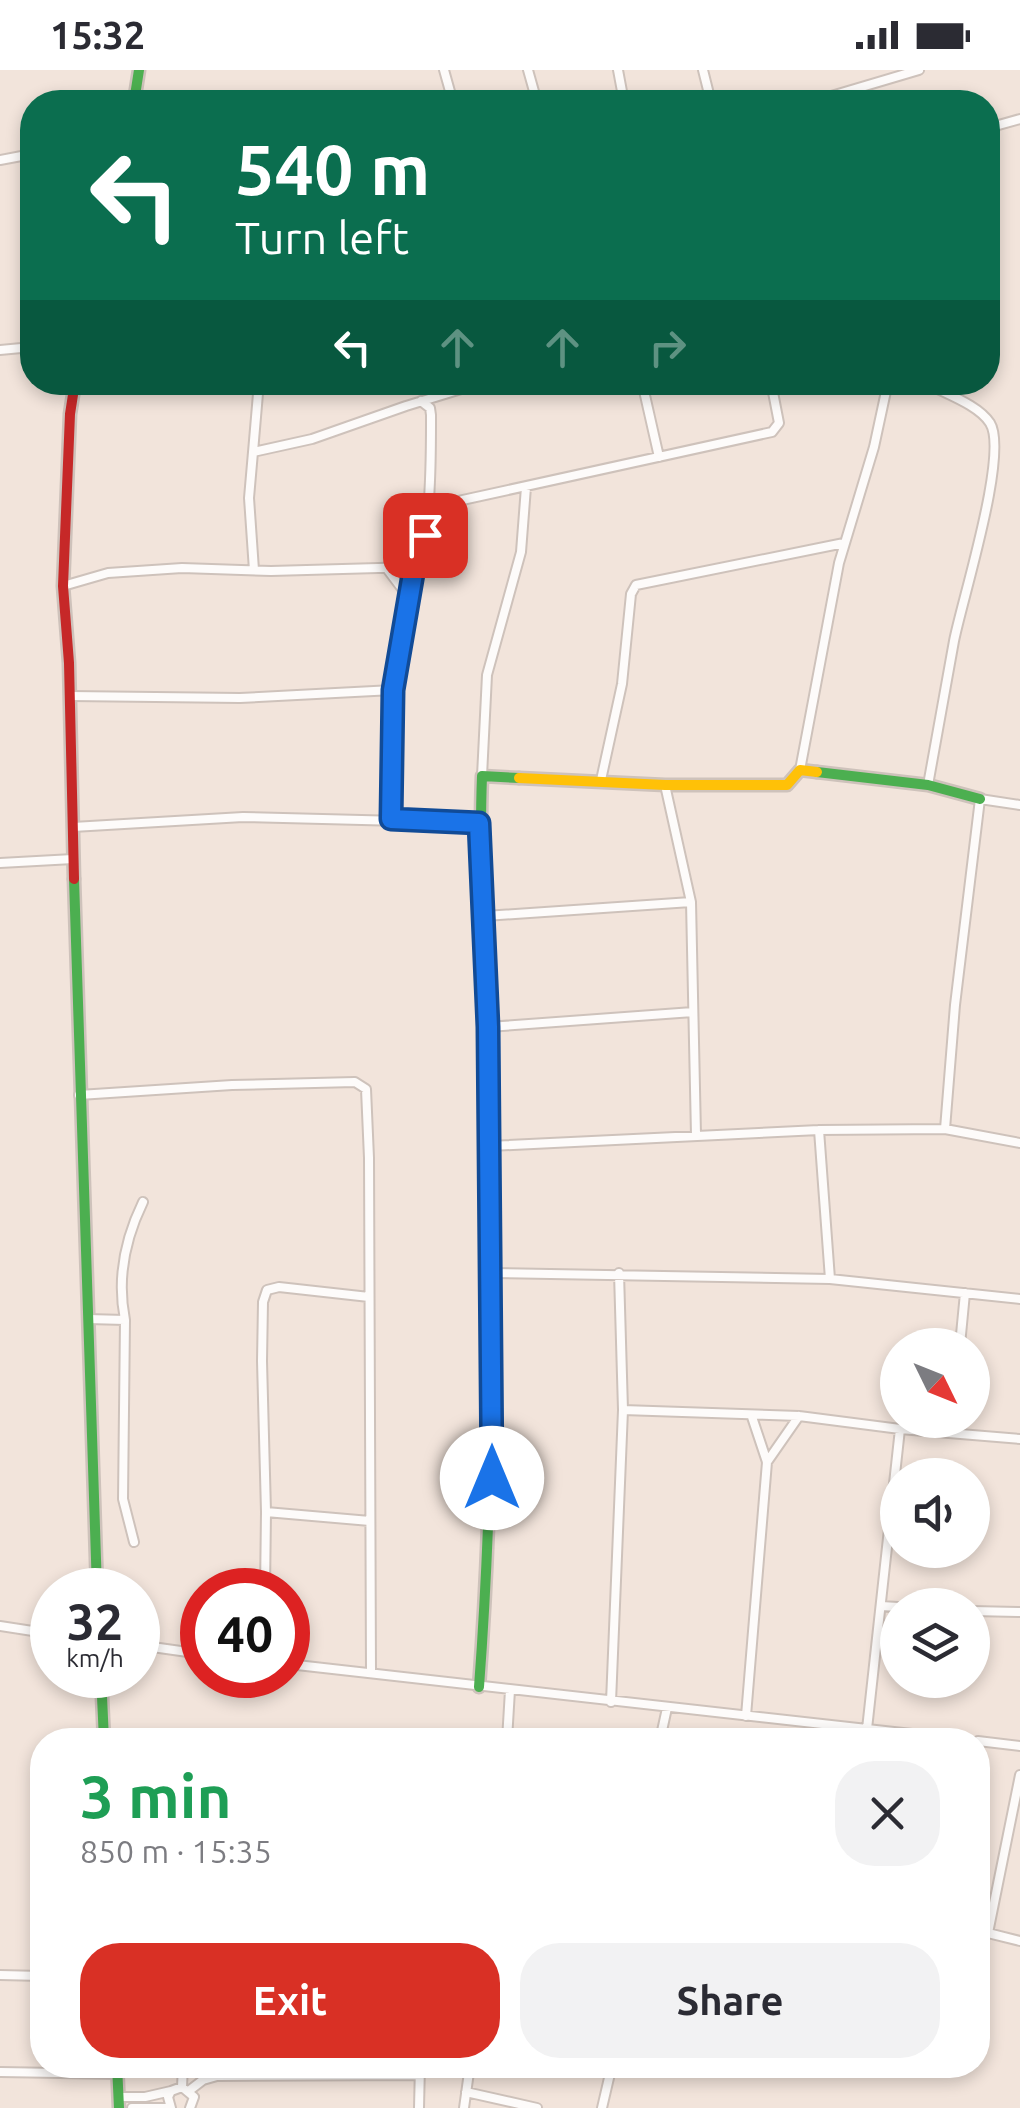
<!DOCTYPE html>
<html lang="en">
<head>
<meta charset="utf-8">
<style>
	:root { --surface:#fff; --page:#f2f2f3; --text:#2b2b33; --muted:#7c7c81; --accent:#d93025 }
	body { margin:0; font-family:Ubuntu,sans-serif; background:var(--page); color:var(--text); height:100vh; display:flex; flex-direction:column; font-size:38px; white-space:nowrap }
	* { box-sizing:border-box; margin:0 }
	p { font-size:32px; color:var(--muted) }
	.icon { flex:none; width:55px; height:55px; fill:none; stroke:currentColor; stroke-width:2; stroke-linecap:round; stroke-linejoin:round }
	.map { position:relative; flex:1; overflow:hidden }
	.panel { position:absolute; left:30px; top:1658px; width:960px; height:350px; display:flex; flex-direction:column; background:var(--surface); border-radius:40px; box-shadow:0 5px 15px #0003 }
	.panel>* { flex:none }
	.guide { position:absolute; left:20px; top:20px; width:980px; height:305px; border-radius:40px; box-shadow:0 5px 15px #0003; background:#0b6e4f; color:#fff; overflow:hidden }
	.needle { width:65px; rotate:133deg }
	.controls { position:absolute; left:880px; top:1258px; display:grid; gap:20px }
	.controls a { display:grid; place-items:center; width:110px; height:110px; border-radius:50%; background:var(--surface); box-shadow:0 5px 15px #0003; font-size:50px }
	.speed { position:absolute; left:30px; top:1498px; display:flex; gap:20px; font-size:50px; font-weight:700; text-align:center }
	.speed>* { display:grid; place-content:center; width:130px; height:130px; border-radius:50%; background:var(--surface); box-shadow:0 5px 15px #0003; line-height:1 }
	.speed small { font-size:25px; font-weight:400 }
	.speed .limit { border:15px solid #d22; background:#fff; color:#111 }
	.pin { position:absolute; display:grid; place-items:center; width:85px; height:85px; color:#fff; margin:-42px; border-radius:20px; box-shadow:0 5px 15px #0006 }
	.me { position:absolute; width:110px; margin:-55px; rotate:0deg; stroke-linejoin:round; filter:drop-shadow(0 0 8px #0008) }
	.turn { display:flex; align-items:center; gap:35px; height:210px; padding:0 50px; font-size:45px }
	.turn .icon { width:130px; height:130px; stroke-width:2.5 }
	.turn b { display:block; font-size:70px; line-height:85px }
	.lanes { display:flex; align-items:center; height:95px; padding:0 50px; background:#0003; justify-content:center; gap:50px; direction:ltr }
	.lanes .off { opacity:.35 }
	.round { display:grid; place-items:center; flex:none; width:105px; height:105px; border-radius:40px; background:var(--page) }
	.head { display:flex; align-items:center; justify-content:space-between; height:170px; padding:0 50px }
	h1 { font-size:60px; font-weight:700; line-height:75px; color:#1e9e55 }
	.button { display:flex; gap:20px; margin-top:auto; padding:20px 50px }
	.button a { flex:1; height:115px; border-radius:40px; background:var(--accent); color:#fff; font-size:40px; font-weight:700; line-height:115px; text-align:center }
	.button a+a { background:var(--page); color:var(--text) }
	.status { display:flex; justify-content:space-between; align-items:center; height:70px; padding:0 50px; background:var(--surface); direction:ltr }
	.status svg { height:28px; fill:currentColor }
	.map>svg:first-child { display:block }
</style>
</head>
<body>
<div class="status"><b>15:32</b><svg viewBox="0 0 49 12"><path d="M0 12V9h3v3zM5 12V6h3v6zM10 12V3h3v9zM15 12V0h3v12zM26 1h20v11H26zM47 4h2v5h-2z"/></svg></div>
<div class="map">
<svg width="1020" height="2038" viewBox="0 0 1020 2038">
	<rect width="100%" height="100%" fill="#f2e4db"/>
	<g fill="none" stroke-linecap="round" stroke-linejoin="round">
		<g stroke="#cec2bb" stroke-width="12">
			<path id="street" d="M444,0L453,32
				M528,0L537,32
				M618,0L624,32
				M703,0L711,32
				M811,32L919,0
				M988,58L1020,49
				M0,90L32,84
				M0,280L32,277
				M642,312L659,387
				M924,312C943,323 978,334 990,353C1009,383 962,530 954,571C945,619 937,667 928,715
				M253,382L259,312
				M426,438L772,362L779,353L771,312
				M254,500L249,428L253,382L312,369L406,336L484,312
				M388,500L409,528
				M63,516L108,503L182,498L271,501L414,497
				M70,626L240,628L393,620
				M800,700L839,493L874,377L888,312
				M482,706L487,605L521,482L526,417
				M601,710L622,614L631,524L636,515L844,473
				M665,715L691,832L696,1065
				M391,749L393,620L414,497C432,480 431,374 431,345L430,338L421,331
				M73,757L243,747L479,753
				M0,793L73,789
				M485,846L691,832
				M488,957L693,942
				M79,1025L232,1015L355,1012L366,1019L369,1088L371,1603
				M945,1059L955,935L980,729L1020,735
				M819,1060L830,1209
				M490,1076L819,1060L945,1059L1020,1073
				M491,1203L830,1209L1020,1229
				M369,1227L279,1217L267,1220L263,1232L262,1291L266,1442L370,1451
				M88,1249L125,1250
				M960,1275L965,1223
				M623,1340L799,1346L900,1359L1020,1369
				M900,1359L867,1659L966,1670
				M767,1392L799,1346
				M134,1472L123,1429L125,1250C117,1210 125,1169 143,1132
				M265,1520L266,1442
				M881,1536L898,1537
				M972,1541L1020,1542
				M0,1556L52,1564
				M138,1575L202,1584
				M288,1594L867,1659L865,1670
				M611,1632L623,1340L619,1203
				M746,1646L767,1392L752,1347
				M507,1667L535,1670
				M507,1670L510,1620
				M660,1670L667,1638
				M978,1671L1020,1676
				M1020,1705L988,1863L1020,1871
				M0,1905L42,1906
				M592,1995L611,1999
				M0,2002L118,2004
				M182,2017L183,1995
				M190,2020L203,2010L217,2006L420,2005
				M466,2022L537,2038
				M119,2027H145L171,2021
				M132,2038H165
				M171,2038L168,2027L171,2021L182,2017L194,2027L190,2038
				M419,2038L420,1995
				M464,2038L470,1995
				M602,2038L612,1995"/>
		</g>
		<g stroke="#cec2bb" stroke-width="15">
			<path id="fast" d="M134,32L139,0
				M817,702L928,715L980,729
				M74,809L97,1520
				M101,1605L104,1670
				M479,1617C494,1417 494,1218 489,1017C487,914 478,810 482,706L519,708
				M117,1995L119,2038"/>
		</g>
		<g stroke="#cec2bb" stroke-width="15">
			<path id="slow" d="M519,708L665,715H787L800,700L817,702"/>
		</g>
		<g stroke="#cec2bb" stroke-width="15">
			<path id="jam" d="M74,809L69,593L63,516L70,344L75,312"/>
		</g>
		<use href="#street" stroke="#fdfbfa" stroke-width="8"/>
		<use href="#fast" stroke="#4caf50" stroke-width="10"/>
		<use href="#slow" stroke="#ffc107" stroke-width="10"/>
		<use href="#jam" stroke="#c62828" stroke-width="10"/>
	</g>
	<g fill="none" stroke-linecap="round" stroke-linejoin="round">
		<g stroke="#114b97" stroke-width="25">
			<path id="route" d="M425,465L423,484L414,498L393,620L391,749L479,753L488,957L492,1408"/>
		</g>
		<use href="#route" stroke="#1a73e8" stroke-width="18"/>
	</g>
</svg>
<div class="controls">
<a><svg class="needle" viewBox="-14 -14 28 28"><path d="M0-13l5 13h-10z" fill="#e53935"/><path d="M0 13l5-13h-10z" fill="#7c7c81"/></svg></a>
<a><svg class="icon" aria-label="sound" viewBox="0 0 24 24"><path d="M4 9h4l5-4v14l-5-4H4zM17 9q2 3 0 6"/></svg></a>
<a><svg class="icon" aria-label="layers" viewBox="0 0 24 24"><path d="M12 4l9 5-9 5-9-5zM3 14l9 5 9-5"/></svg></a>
</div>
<div class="speed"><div>32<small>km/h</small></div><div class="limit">40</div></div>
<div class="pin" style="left:425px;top:465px;background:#d93025"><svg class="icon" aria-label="arrive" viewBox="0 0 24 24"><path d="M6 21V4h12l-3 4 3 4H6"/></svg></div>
<svg class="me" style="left:492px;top:1408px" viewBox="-20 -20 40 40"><circle r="19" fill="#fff"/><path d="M0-13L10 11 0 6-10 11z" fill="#1a73e8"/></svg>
<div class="guide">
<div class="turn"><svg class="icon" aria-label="left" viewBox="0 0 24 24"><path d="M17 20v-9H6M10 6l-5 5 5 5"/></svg><div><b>540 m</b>Turn left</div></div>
<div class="lanes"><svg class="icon" aria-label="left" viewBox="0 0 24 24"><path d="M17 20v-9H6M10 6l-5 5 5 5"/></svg><svg class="icon off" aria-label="ahead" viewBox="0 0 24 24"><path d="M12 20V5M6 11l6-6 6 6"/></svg><svg class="icon off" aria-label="ahead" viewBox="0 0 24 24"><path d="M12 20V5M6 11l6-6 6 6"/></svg><svg class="icon off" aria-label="right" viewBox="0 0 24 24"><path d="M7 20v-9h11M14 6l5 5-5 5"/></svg></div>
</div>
<section class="panel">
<div class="head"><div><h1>3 min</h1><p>850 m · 15:35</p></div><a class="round"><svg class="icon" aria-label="close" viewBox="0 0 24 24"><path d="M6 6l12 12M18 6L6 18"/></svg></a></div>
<div class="button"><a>Exit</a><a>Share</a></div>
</section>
</div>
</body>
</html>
